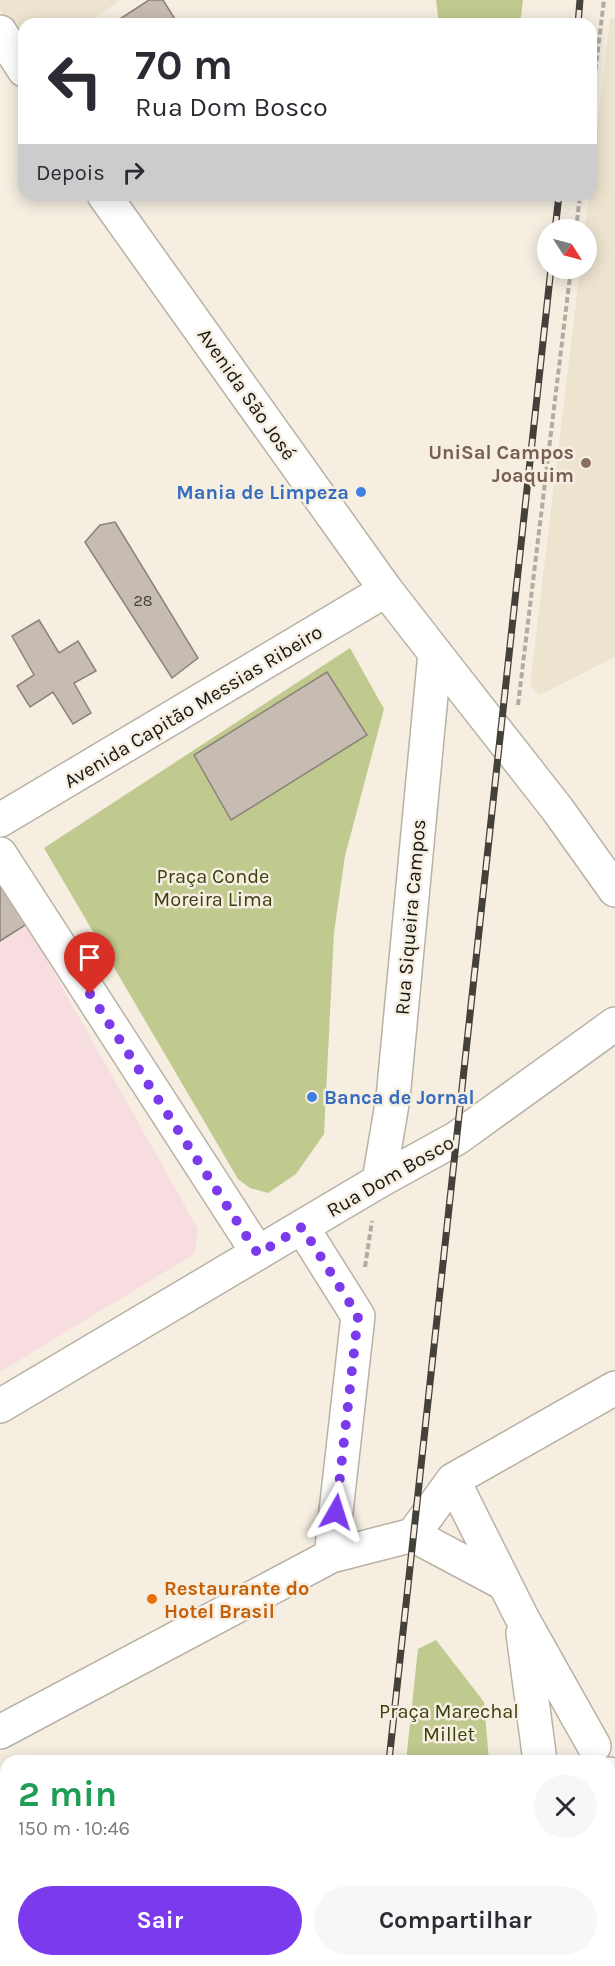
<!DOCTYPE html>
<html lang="pt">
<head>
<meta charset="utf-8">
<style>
	:root { --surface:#fff; --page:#f7f7f7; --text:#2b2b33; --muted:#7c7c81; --accent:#7c3aed }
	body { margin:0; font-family:Karla,sans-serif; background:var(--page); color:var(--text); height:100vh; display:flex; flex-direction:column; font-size:22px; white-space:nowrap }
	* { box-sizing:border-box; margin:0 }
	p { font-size:20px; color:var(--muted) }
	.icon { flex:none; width:33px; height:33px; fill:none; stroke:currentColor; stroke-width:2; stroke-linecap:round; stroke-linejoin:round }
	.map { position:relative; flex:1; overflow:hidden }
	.sheet { position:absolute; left:0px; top:1755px; width:615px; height:212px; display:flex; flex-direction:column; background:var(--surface); border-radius:18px 18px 0 0; box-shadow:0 3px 15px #0003 }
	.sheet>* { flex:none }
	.banner { position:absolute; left:18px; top:18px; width:579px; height:183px; border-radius:18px; box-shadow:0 3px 15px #0003; background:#fff; color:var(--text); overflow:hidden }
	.needle { width:39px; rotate:126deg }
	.buttons { position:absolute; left:537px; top:219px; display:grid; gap:12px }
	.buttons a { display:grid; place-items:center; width:60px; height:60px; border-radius:50%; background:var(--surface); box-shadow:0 3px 15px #0003; font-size:30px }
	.pin { position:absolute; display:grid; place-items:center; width:51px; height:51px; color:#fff; margin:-62px -26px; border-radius:50% 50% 50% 0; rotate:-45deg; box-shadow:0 0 6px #0007 }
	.pin .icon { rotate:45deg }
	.me { position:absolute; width:66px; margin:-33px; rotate:6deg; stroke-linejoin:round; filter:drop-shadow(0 0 4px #0008) }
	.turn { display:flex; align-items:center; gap:21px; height:126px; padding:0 18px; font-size:27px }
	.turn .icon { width:78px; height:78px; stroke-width:2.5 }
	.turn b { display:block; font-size:42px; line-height:51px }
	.then { display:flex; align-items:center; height:57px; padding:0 18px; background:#0003; gap:12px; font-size:22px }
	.round { display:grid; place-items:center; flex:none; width:63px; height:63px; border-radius:32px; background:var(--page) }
	.summary { display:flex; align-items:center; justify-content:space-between; height:102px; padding:0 18px }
	h1 { font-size:36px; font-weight:700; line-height:45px; color:#1e9e55 }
	.button { display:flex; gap:12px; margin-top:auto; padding:12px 18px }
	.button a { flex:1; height:69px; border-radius:36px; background:var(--accent); color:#fff; font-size:24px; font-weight:700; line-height:69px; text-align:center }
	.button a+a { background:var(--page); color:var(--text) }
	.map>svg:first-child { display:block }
</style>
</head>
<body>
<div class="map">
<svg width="615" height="1966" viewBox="0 0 615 1966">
	<rect width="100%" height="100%" fill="#f5eee1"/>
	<path fill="#ede4d0" d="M0,0H120L87,24H24V43L0,10Z
		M610,18H615V657L540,695L530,685L580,269L586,268V230L585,229L589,195H591V178Z"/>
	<path fill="#f8dde0" d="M0,876L198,1229L194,1254L0,1372Z"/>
	<path fill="#c0c98e" d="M436,0H523L520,24H439Z
		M350,648L384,709L345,856L334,932L324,1134L296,1174L268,1193L250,1188L238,1179L44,848Z
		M436,1640L484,1702L489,1761H406L418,1649Z
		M385,1961V1960L477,1961L476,1966H384Z"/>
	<path fill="#c7bcb1" stroke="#8b8278" stroke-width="1.5" d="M149,0H163L178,24H112Z
		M115,522L198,658L172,678L85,542L100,525Z
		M39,620L59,653L78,641L96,671L74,683L91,713L73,724L53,692L30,707L17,686L34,675L12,636Z
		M327,672L367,735L231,820L194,755Z
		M0,873L30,922L0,941Z"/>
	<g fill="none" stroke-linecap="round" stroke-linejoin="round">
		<g stroke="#b8b2a5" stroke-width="36">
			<path id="minor" d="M435,653L558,810L615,890
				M0,854L258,1253
				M379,1181L457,1138L615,1024
				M302,1227L358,1316L331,1556
				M453,1480L521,1616L594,1746
				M413,1535L505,1584
				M523,1633L540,1761
				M0,1732L331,1556L413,1535L453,1480L615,1388
				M609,1774L615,1786
				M609,1815L615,1812
				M543,1966L544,1960"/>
		</g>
		<g stroke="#b8b2a5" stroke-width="36">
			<path id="major" d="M0,32L24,70
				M0,820L386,590
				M0,1406L379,1181L393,1098L435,653L386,590L104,195"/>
		</g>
		<path stroke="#b1aca1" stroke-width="4" stroke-dasharray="6 3" stroke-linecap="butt" d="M591,106L604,0
			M576,230L580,195
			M518,705L571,268
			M365,1267L372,1221
			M460,1966L461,1960"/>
		<use href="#minor" stroke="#fff" stroke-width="33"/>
		<use href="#major" stroke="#fff" stroke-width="33"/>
		<g stroke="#44413b" stroke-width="7">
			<path id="rail" d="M578,24L580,0
				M555,230L559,195
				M389,1761L551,268
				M367,1966L368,1960"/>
		</g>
		<use href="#rail" stroke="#f5eee1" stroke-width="4.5" stroke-dasharray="14" stroke-linecap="butt"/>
	</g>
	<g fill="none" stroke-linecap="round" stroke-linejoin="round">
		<path stroke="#7c3aed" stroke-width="10" stroke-dasharray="0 18" d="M90,994L258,1254L302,1227L358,1316L336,1512"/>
	</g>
	<circle fill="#8d6e63" stroke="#f5eee1" stroke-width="2" cx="586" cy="463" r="6"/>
	<g fill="#3f7fe0" stroke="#f5eee1" stroke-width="2">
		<circle cx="361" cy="492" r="6"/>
		<circle cx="312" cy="1097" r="6"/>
	</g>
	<circle fill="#e8710a" stroke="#f5eee1" stroke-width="2" cx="152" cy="1599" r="6"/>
	<g text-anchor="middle" stroke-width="5" stroke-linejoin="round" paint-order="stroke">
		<g font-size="16" fill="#44403a">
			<text x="143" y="606">28</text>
		</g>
		<g font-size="20" fill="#191712" stroke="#f5eee1">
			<text transform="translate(247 394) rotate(55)" y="7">Avenida São José</text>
			<text transform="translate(193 706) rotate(-31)" y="7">Avenida Capitão Messias Ribeiro</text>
			<text transform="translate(410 917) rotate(-85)" y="7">Rua Siqueira Campos</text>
			<text transform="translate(390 1176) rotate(-30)" y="7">Rua Dom Bosco</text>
		</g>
		<g font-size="20" font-weight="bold" fill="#785e54" stroke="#f5eee1" text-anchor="end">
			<text x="574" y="459">UniSal Campos<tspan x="574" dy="23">Joaquim</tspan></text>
		</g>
		<g font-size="20" font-weight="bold" fill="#366cbe" stroke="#f5eee1" text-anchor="end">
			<text x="349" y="499">Mania de Limpeza</text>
			<text x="324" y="1104" text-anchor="start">Banca de Jornal</text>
		</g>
		<g font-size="20" fill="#3a400c" stroke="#f5eee1">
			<text x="213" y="883">Praça Conde<tspan x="213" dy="23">Moreira Lima</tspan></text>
			<text x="449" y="1718">Praça Marechal<tspan x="449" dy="23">Millet</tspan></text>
		</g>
		<g font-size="20" font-weight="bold" fill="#c56008" stroke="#f5eee1" text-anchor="start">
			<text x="164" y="1595">Restaurante do<tspan x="164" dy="23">Hotel Brasil</tspan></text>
		</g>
	</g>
</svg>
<div class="buttons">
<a><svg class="needle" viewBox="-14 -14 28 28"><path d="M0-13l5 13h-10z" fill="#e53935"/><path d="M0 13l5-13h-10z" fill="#7c7c81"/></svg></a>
</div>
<div class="pin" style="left:90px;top:994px;background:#d93025"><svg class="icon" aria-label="arrive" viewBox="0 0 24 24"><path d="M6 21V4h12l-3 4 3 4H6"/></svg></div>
<svg class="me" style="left:336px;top:1512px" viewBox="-20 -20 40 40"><path d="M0-17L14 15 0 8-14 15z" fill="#7c3aed" stroke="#fff" stroke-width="4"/></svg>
<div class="banner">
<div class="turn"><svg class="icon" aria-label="left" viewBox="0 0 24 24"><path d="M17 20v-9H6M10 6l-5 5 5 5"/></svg><div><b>70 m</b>Rua Dom Bosco</div></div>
<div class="then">Depois<svg class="icon" aria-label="right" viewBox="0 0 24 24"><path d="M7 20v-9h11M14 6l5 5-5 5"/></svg></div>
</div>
<section class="sheet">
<div class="summary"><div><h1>2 min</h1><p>150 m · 10:46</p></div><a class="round"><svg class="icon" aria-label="close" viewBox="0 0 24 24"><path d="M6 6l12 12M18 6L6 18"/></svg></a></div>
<div class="button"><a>Sair</a><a>Compartilhar</a></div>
</section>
</div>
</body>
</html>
